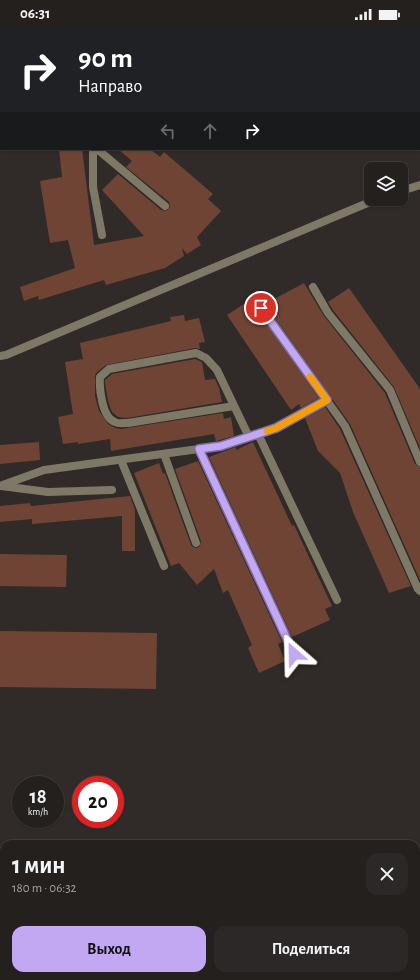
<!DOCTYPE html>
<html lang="ru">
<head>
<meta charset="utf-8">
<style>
	:root { --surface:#24201e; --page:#2c2827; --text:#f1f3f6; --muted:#a3a3a4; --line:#413e3c; --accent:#c2a7f2 }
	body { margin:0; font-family:"Alegreya Sans",sans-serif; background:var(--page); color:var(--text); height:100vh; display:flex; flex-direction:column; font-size:15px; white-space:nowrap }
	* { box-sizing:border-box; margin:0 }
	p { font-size:13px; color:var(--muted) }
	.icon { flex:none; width:22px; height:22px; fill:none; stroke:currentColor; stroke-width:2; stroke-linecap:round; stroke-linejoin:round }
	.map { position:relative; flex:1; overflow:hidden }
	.details { position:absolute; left:0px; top:812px; width:420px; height:140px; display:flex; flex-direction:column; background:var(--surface); border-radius:12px 12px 0 0; box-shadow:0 1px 3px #0004,0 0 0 1px var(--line) }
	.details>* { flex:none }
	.banner { position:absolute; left:0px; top:0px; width:420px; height:122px; box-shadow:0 1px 3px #0004,0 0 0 1px var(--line); background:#202124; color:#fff; overflow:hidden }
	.fabs { position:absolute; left:364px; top:134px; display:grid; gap:8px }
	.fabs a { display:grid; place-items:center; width:44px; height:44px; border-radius:8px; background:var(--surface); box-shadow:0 1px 3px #0004,0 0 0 1px var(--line); font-size:20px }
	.speed { position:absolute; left:12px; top:748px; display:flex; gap:8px; font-size:20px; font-weight:700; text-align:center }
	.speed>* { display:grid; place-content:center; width:52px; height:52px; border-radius:50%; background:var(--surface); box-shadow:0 1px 3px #0004,0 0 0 1px var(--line); line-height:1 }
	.speed small { font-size:10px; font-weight:400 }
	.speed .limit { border:6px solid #d22; background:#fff; color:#111 }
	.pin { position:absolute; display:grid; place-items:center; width:34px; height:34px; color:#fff; margin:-17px; border:2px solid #fff; border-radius:50%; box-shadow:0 1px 4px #0007 }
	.me { position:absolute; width:44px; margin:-22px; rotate:335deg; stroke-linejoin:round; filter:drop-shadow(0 0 3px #0008) }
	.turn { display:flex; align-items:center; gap:14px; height:84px; padding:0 12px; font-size:18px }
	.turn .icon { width:52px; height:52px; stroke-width:2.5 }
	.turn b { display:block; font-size:28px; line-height:34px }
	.lanes { display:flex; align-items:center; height:38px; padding:0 12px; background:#0003; justify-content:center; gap:20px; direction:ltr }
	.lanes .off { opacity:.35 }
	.round { display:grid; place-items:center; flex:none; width:42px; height:42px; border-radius:12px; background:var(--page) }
	.summary { display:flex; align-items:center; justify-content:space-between; height:68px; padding:0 12px }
	h1 { font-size:24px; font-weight:700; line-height:30px }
	.cta { display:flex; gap:8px; margin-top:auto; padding:8px 12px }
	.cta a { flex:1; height:46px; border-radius:12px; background:var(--accent); color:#111; font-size:16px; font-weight:700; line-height:46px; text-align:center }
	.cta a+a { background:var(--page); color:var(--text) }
	.status { display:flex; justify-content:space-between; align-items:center; height:28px; padding:0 20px; background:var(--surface); direction:ltr }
	.status svg { height:11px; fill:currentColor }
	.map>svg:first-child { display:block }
</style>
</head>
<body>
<div class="status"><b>06:31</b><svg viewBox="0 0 49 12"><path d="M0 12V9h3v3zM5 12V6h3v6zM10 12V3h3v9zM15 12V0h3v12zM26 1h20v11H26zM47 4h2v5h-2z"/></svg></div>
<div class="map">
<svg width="420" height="952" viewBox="0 0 420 952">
	<rect width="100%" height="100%" fill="#302a28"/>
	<path fill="#6f4435" d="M59,121H82L94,217L144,208L102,162L118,146L161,182L166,183L170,179L169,174L126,139L132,133L118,121H150L160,129L164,124L213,166L208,171L221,183L197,209L201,217L187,226L182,220L184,228L165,240L106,257L104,252L39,272L38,268L24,273L20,259L75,240L68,212L50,215L40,153L62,149Z
		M304,255L324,288L385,365L415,436L420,439V552L350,396L265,276Z
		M349,260L418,358L420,362V420L394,359L333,282L328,274Z
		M247,274L253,283L256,281L319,370L301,380L299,376L291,382L227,287Z
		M184,287L185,293L199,290L205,314L199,315L200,321L195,320L106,337L96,345L95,348V368L99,383L108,396L115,400L121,401L223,385L224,391L231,389L234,408L216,413L214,406L111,423L110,411L78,416V414L63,416L58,389L73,386L65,334L83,331L80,315L171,293L170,289Z
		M195,331L202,334L205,352L215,351L219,360L222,374L127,390L118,389L112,384L108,373L105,354V352L112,346Z
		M325,379L340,401L411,558L389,565L353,484L340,445L318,423L305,390Z
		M39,414L40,432L0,436V417Z
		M253,414L292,498L294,497L332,578L325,581L330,592L292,609L209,429L236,419V422Z
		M198,433L282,614L278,616L285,633L259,645L248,620L252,617L228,562L223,565L214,541L197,557L179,535L171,538L134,445L159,435L163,446L165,445L191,517L193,519L197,520L200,518L201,513L175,441Z
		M130,468L135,482V523H122V488L32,496V491L0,494V478L30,475L31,478Z
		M0,526L67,527L66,559L0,558Z
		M0,603L157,605L156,661L0,659Z"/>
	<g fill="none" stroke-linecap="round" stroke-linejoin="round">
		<path stroke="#7e7966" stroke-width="8" d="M0,39L1,40
			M93,121V159L102,207
			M97,121L165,178
			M401,163L420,157
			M313,259L328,285L390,362L420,434
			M261,280L345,398L418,561L420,563
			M0,328L6,327L377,171
			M234,378L128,395C124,395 118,396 115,394C102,390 99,360 100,349L109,341L196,325L206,330L217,342L249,409
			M258,406L337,572
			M199,421L294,626
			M164,426L196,515
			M121,432L164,538
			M0,458L44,442L221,418L276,400L327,372
			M1,458L48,464L112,462
			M416,853L420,850
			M66,952L67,948
			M247,952L254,948"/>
	</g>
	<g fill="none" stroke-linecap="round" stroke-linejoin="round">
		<g stroke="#7e6d9d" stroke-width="10">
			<path id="route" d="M261,280L327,372L276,400L221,418L199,421L294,626"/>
		</g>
		<use href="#route" stroke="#c2a7f2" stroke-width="7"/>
		<path stroke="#f59e0b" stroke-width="7" d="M267,403L276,400L327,372L310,349"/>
	</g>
</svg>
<div class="fabs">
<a><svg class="icon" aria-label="layers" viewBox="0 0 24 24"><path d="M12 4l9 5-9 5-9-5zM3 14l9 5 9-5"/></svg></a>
</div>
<div class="speed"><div>18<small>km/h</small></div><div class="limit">20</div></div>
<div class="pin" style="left:261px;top:280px;background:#d93025"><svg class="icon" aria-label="arrive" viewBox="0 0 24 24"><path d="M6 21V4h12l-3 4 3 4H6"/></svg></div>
<svg class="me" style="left:294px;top:626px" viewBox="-20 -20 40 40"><path d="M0-17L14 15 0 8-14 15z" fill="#c2a7f2" stroke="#fff" stroke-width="4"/></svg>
<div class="banner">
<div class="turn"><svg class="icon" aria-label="right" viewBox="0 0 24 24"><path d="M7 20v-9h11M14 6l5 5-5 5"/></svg><div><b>90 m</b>Направо</div></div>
<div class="lanes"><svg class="icon off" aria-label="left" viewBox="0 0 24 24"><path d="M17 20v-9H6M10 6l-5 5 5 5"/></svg><svg class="icon off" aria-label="ahead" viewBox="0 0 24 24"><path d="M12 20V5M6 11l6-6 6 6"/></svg><svg class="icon" aria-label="right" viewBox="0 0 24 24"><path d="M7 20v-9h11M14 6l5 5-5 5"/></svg></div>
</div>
<section class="details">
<div class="summary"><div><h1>1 мин</h1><p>180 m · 06:32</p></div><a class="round"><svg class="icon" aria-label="close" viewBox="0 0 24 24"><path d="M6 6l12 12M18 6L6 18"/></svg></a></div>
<div class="cta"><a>Выход</a><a>Поделиться</a></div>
</section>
</div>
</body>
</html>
